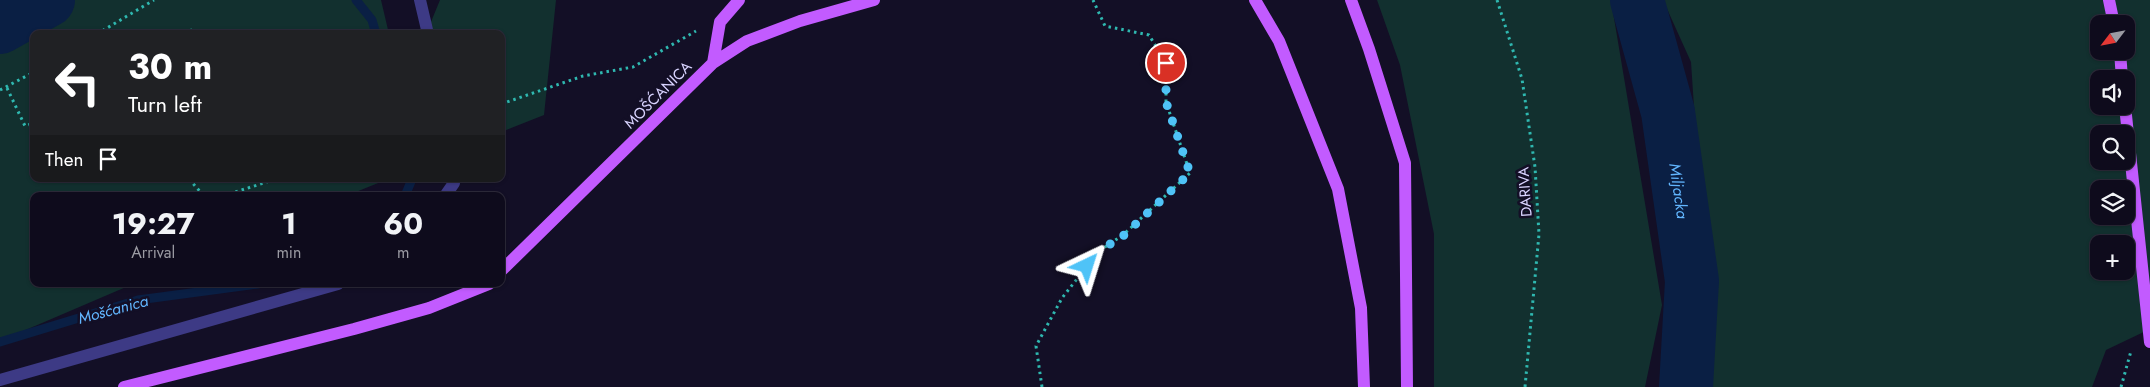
<!DOCTYPE html>
<html lang="en">
<head>
<meta charset="utf-8">
<style>
	:root { --surface:#0e0b1c; --page:#171425; --text:#f1f3f6; --muted:#9b9ba3; --line:#2e2b3b }
	body { margin:0; font-family:Jost,sans-serif; background:var(--page); color:var(--text); height:100vh; display:flex; flex-direction:column; font-size:19px; white-space:nowrap }
	* { box-sizing:border-box; margin:0 }
	p { font-size:16px; color:var(--muted) }
	.icon { flex:none; width:28px; height:28px; fill:none; stroke:currentColor; stroke-width:2; stroke-linecap:round; stroke-linejoin:round }
	.map { position:relative; flex:1; overflow:hidden }
	.details { position:absolute; left:30px; top:192px; width:475px; height:95px; display:flex; flex-direction:column; background:var(--surface); border-radius:10px; box-shadow:0 1px 4px #0004,0 0 0 1px var(--line) }
	.details>* { flex:none }
	.top-card { position:absolute; left:30px; top:30px; width:475px; height:152px; border-radius:10px; box-shadow:0 1px 4px #0004,0 0 0 1px var(--line); background:#202124; color:#fff; overflow:hidden }
	.needle { width:32px; rotate:238deg }
	.controls { position:absolute; left:2090px; top:15px; display:grid; gap:10px }
	.controls a { display:grid; place-items:center; width:45px; height:45px; border-radius:10px; background:var(--surface); box-shadow:0 1px 4px #0004,0 0 0 1px var(--line); font-size:25px }
	.pin { position:absolute; display:grid; place-items:center; width:42px; height:42px; color:#fff; margin:-21px; border:2px solid #fff; border-radius:50%; box-shadow:0 1px 5px #0007 }
	.me { position:absolute; width:55px; margin:-28px; rotate:41deg; stroke-linejoin:round; filter:drop-shadow(0 0 4px #0008) }
	.turn { display:flex; align-items:center; gap:18px; height:105px; padding:0 15px; font-size:22px }
	.turn .icon { width:65px; height:65px; stroke-width:2.5 }
	.turn b { display:block; font-size:35px; line-height:42px }
	.then { display:flex; align-items:center; height:48px; padding:0 15px; background:#0003; gap:10px; font-size:19px }
	.eta { display:flex; justify-content:space-evenly; align-items:center; height:85px; text-align:center }
	.eta b { font-size:30px; font-weight:700; line-height:35px }
	.map>svg:first-child { display:block }
</style>
</head>
<body>
<div class="map">
<svg width="2150" height="387" viewBox="0 0 2150 387">
	<rect width="100%" height="100%" fill="#130f26"/>
	<path fill="#12302f" fill-rule="evenodd" d="M0,0H381L389,34H34V179H388L346,196H34V284H133L0,341Z
		M440,0H556L544,115L501,132V34H426Z
		M1377,0H1611L1662,305L1645,387H1434V234L1400,65Z
		M1663,0H2150V329L2106,350L2092,387H1708L1711,362L1691,62ZM2099,24H2126V51H2099ZM2099,79H2126V106H2099ZM2099,134H2126V161H2099ZM2099,189H2126V216H2099ZM2099,244H2126V271H2099Z"/>
	<g fill="none" stroke-linecap="round" stroke-linejoin="round">
		<path stroke="#0a1f44" stroke-width="9" d="M356,0L372,20L376,34
			M405,196L412,179
			M0,342L138,300L258,284"/>
		<g stroke="#0a1f44" stroke-width="54">
			<path id="s1" d="M1637,0L1668,112L1692,281L1686,387"/>
			<path d="M0,27L48,0"/>
		</g>
		<path stroke="#2fb8b0" stroke-width="3" stroke-dasharray="2.5 4" stroke-linecap="butt" d="M1497,0L1522,79L1535,167L1539,234L1525,387
			M97,34L154,0
			M177,34L192,30L207,34
			M7,88L25,126L34,123
			M0,90L34,72
			M501,104L583,76L633,67L696,31
			M189,179L204,196
			M223,196L276,179
			M1042,387L1036,346L1062,298L1099,251L1123,235L1190,173L1166,102V63L1149,35L1105,26L1093,0
			M2121,387L2131,351"/>
		<path stroke="#3d3a85" stroke-width="12" d="M420,0L428,34
			M445,196L454,183L453,179
			M0,380L338,284"/>
		<path stroke="#c25bff" stroke-width="12" d="M1255,0L1279,41L1338,189L1361,308L1364,387
			M1351,0L1369,49L1405,163L1407,387
			M2109,0L2114,24
			M2120,51L2122,79
			M713,63L720,22L739,0
			M2125,106L2150,342
			M501,271L713,63L747,41L800,21L874,0
			M124,387L354,329L429,308L489,284"/>
	</g>
	<g fill="none" stroke-linecap="round" stroke-linejoin="round">
		<path stroke="#4fc3f7" stroke-width="9" stroke-dasharray="0 16.2" d="M1087,266L1099,251L1123,236L1190,173L1166,102V63"/>
	</g>
	<g text-anchor="middle" stroke-width="5" stroke-linejoin="round" paint-order="stroke">
		<g font-size="15" fill="#d9d4ff" stroke="#130f26">
			<text transform="translate(658 95) rotate(-45)" y="5">MOŠĆANICA</text>
			<text transform="translate(1525 192) rotate(-94)" y="5">DARIVA</text>
		</g>
		<g font-size="16" font-style="italic" fill="#62b6ff" stroke="#130f26">
			<text dy="6" stroke="none"><textPath href="#s1" startOffset="196">Miljacka</textPath></text>
			<text transform="translate(113 309) rotate(-15)" y="6">Mošćanica</text>
		</g>
	</g>
</svg>
<div class="controls">
<a><svg class="needle" viewBox="-14 -14 28 28"><path d="M0-13l5 13h-10z" fill="#e53935"/><path d="M0 13l5-13h-10z" fill="#9b9ba3"/></svg></a>
<a><svg class="icon" aria-label="sound" viewBox="0 0 24 24"><path d="M4 9h4l5-4v14l-5-4H4zM17 9q2 3 0 6"/></svg></a>
<a><svg class="icon" aria-label="search" viewBox="0 0 24 24"><circle cx="10" cy="10" r="6"/><path d="M15 15l6 6"/></svg></a>
<a><svg class="icon" aria-label="layers" viewBox="0 0 24 24"><path d="M12 4l9 5-9 5-9-5zM3 14l9 5 9-5"/></svg></a>
<a>+</a>
</div>
<div class="pin" style="left:1166px;top:63px;background:#d93025"><svg class="icon" aria-label="arrive" viewBox="0 0 24 24"><path d="M6 21V4h12l-3 4 3 4H6"/></svg></div>
<svg class="me" style="left:1087px;top:266px" viewBox="-20 -20 40 40"><path d="M0-17L14 15 0 8-14 15z" fill="#4fc3f7" stroke="#fff" stroke-width="4"/></svg>
<div class="top-card">
<div class="turn"><svg class="icon" aria-label="left" viewBox="0 0 24 24"><path d="M17 20v-9H6M10 6l-5 5 5 5"/></svg><div><b>30 m</b>Turn left</div></div>
<div class="then">Then<svg class="icon" aria-label="arrive" viewBox="0 0 24 24"><path d="M6 21V4h12l-3 4 3 4H6"/></svg></div>
</div>
<section class="details">
<div class="eta">
<div><b>19:27</b><p>Arrival</p></div>
<div><b>1</b><p>min</p></div>
<div><b>60</b><p>m</p></div>
</div>
</section>
</div>
</body>
</html>
